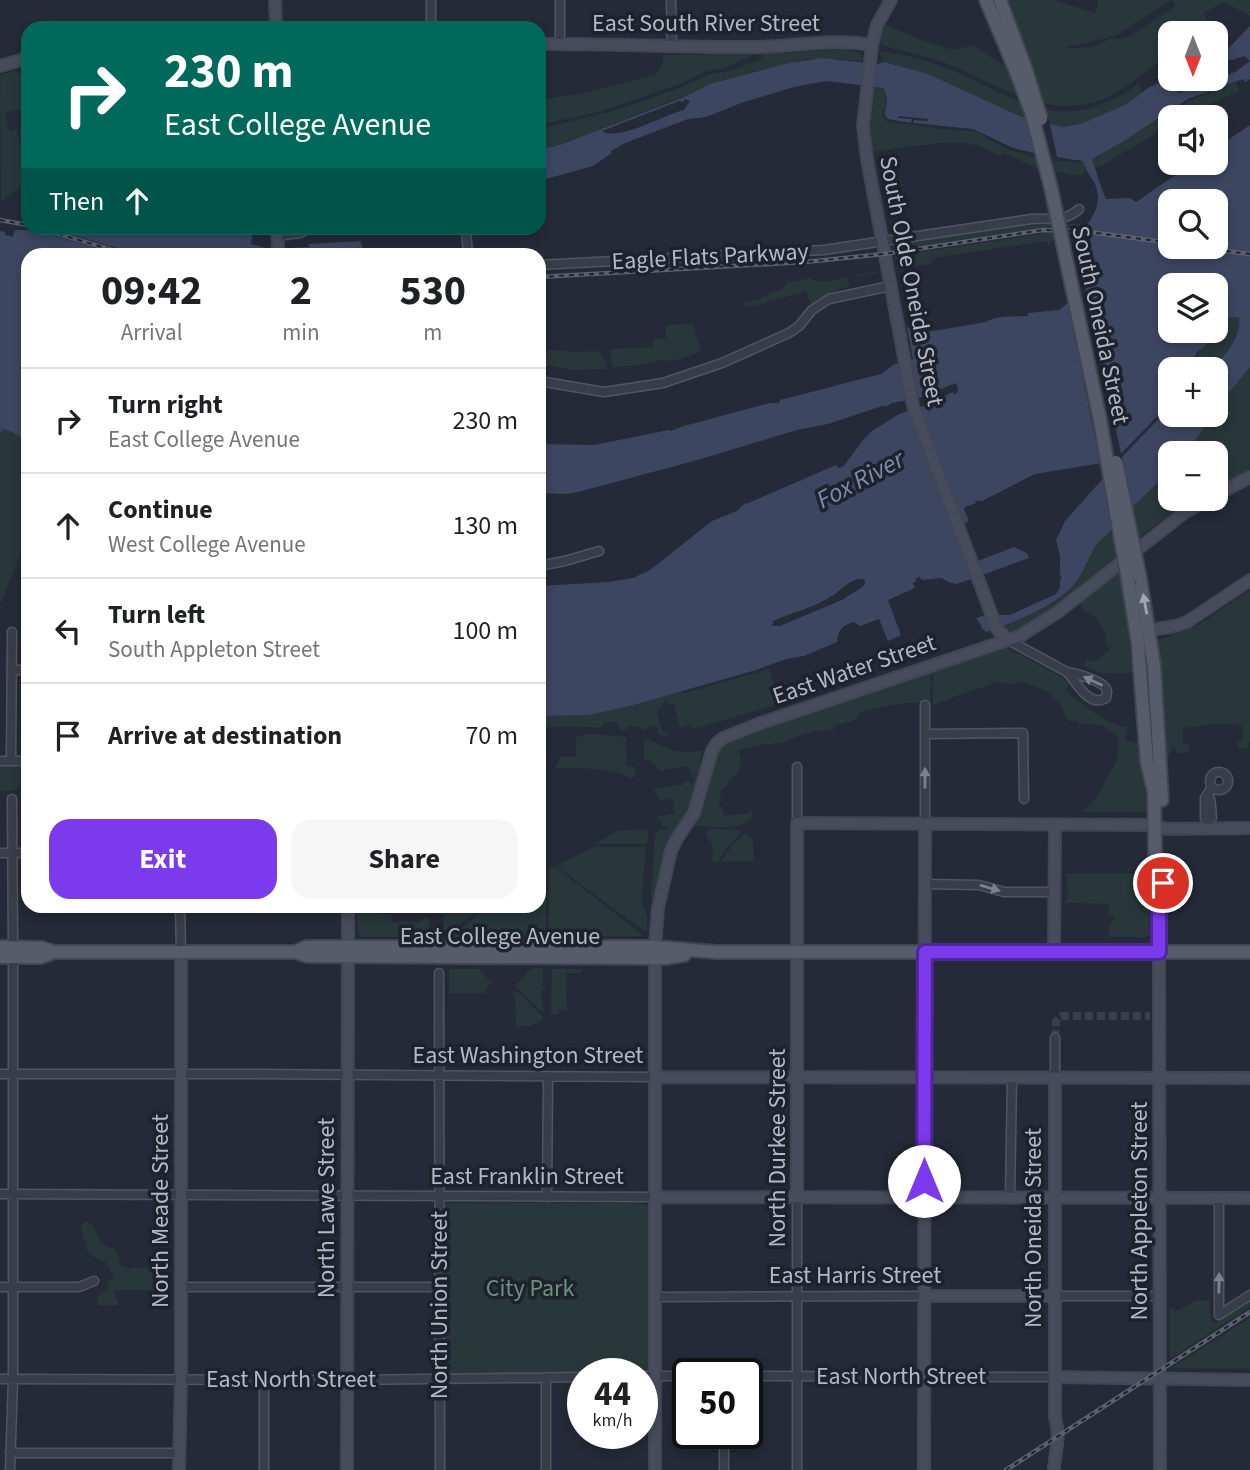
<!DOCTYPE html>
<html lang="en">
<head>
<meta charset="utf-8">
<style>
	:root { --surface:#fff; --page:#f6f6f6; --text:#202124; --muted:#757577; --line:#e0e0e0; --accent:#7c3aed }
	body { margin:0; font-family:"Source Sans 3",sans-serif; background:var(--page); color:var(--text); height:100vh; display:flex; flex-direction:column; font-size:26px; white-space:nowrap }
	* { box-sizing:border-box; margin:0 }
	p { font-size:23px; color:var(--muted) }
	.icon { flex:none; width:38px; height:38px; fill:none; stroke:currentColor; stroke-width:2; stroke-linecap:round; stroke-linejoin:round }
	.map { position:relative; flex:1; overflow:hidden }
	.sheet { position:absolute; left:21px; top:248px; width:525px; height:665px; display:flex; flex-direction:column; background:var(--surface); border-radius:21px; box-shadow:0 4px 10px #0003 }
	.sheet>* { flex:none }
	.banner { position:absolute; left:21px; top:21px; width:525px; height:214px; border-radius:21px; box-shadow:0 4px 10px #0003; background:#00695c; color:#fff; overflow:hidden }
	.needle { width:46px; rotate:180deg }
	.tools { position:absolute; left:1158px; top:21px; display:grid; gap:14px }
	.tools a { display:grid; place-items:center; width:70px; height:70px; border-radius:14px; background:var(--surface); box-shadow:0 4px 10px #0003; font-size:35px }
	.speed { position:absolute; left:567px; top:1358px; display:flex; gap:14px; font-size:35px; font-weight:700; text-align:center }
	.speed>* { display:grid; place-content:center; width:91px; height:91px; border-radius:50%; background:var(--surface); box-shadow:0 4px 10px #0003; line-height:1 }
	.speed small { font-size:18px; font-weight:400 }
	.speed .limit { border:4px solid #111; border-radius:10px; background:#fff; color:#111 }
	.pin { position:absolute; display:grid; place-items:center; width:60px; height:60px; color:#fff; margin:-30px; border:4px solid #fff; border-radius:50%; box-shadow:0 2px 7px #0007 }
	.me { position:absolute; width:77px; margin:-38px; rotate:0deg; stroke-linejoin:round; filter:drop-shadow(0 0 5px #0008) }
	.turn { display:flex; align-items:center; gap:24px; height:147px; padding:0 28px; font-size:32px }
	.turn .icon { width:91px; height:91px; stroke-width:2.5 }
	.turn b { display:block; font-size:49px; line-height:60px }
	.then { display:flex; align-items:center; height:66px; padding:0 28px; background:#0003; gap:14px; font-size:26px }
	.eta { display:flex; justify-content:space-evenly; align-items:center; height:119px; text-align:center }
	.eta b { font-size:42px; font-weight:700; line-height:49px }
	.cta { display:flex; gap:14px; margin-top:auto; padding:14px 28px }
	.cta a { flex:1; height:80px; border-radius:21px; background:var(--accent); color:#fff; font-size:28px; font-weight:700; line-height:80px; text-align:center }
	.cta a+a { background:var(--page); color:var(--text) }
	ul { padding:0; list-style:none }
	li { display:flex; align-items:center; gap:21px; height:105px; padding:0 28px; border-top:2px solid var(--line) }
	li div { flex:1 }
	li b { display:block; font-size:26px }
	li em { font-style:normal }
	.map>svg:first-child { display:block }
</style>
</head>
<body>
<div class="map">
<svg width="1250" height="1470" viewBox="0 0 1250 1470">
	<rect width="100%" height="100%" fill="#252a38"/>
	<path fill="#27373a" d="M1005,0H1052L1096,13L1098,0H1171L1115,36L1068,47L1067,50L1071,48L1091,47L1100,44L1108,39H1118L1130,36L1175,6L1172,0H1250V16L1223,2L1204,13L1210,25L1197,33H1171V52C1149,68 1127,90 1101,100C1046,120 998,85 950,65C928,56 905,52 883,45L881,43L882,35L886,25L919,39L953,50L973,45L1006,67H1031Z
		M833,50C845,50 858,48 863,59L860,61L835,59H807L724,80L565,143L552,147L539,148V129L620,109L684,86L710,74L726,72L760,60L763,54Z
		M881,52C900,53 936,63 954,71C1003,91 1046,127 1101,104C1115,99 1127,93 1139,83L1142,93L1125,105L1106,114L1080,124L1064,127L1022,117L928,74L884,62L882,55L880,53Z
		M756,54L724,68L707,71L682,83L602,111L539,125V100L590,92L657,74L663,64V55Z
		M15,71L26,78L21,83V89L24,93L28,89V111L22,113L20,109L5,113L8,129L10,131L17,130C19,138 19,148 28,153V181L1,201L0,75Z
		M1236,82L1239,91L1203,107L1184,117H1171V124L1101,166L1094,167L1092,159L1165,112L1221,87Z
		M874,86L884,89L887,103L884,109L964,128L1083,161L1086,172L1080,176L1037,168L1003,153L1000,157L975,143L973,145C952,138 896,149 871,152C868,130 872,109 874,86Z
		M1088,223L1085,227L1073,226L1049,227L893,250V244L895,242L1007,226Z
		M1053,232H1061L1060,239L1053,240L1048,247L1047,241L933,258L931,264L897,269L895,256Z
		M876,271L877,273L848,278L849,286L830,293L811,305L806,291L745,308L744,303L759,299L773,292L780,291L788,283L809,278L816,281L826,282Z
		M1235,316H1239C1242,336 1225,356 1212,369H1191L1200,348L1205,346L1212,334L1222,323L1228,317Z
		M689,324H693L701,352L668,362L667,359L638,365L612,367L610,349L654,347V339L666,338L665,325Z
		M561,350L572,352L598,351L606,363L607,369L573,370L541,364L539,360V351Z
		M1250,367V470L1216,488V453H1186L1213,415H1216V409L1219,406Z
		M2,429L10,431L28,441V534L0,605V436Z
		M1171,468V499H1196C1143,527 1102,573 1055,609C1043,617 1030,624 1017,631L1012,632L1005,628L1004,627C1026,616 1058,603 1075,585C1088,569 1089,546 1107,535C1126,510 1151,492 1171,468Z
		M1118,570L1125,601L1132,673H1099L1082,665L1087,660L1096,661L1110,650L1105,643L1107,635L1103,630L1097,618L1084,612L1079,601Z
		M1250,590V741L1249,742L1248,749L1239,748L1237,741L1243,740L1242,726C1222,720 1202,726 1183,728V744H1190L1189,748H1191L1187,753H1178L1173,745L1167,761L1161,669L1156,647L1158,640L1182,632L1200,624Z
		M1005,647L1062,677L1069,684L1066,691C1083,704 1107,725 1128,727L1125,740L1138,743L1146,798V812H1083L1097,796L1117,760L1118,737L1101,725L1079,724L1078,721H1071L1066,717L1061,705L1047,691L1023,682L1012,684L994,682L987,686L970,691L933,705V673L930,675V680H932V685L930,686L931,703C908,701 884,707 861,712L856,719L850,723L846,722L842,724L834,725L833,732L828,729L821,732L817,730L800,735L786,742L760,745L739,750L741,763L739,771C730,777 728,786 719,792L722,800L719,801L720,807H723L724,816L750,813V810L753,812C752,816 752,819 748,822C738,830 706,826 693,826C706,807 710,756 724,744C734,736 751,732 764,727Z
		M769,669L780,704L692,729L690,725L680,728L674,704L668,705L667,702L661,704L662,707L657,709L662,732L668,734L667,738L658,733L659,728L648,725L644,731L640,729V726L637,727L628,726V729L619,731V722H604L602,728L563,726L539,729V716L589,715L681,691L682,694Z
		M592,734L626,737L627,767H634L636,776L631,778C609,767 580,768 555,768L560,757H576V738L582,735Z
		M644,739C655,741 663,747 673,750C679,752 685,752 692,753V751H702L700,761L701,763L704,752L705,755L691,809L654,901H652L651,896L655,834L660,829H667L666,826H660L662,824L659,819L656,821L657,817L674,814V801H676L675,799L660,800L653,789L684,784V782L690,781L691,785L694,781L695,773H693V779L689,767L687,766L659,771L653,762L644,759Z
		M0,766H28V779H25L24,783L15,790L0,791Z
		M646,829L649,834L647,844H595L617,831Z
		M711,829L743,830L726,848L719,861H713L712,844L705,834Z
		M746,832L753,841L754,861H722L732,845Z
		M593,847H646L642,897V903L647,915V931L645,932L556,866Z
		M542,866L546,868V937H450L488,907L539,906V868Z
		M550,866L557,868L641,934L642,936L549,937V868Z
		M1066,874H1150L1151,903L1149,907V935L1144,938L1132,937H1108L1109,928L1115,918L1109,914L1108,904L1065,903L1068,897L1066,880L1068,879Z
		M356,907H375L376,914H391L392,922H421L422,918H429V937H361L358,929Z
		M444,907V906L484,907L444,936Z
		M543,968V989H541L543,1013L515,986L531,969Z
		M449,969H479L492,984L489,985L485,993H449Z
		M552,969H581L582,973H567L566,981L567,1010H559V1014H551Z
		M515,990L543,1017L541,1021L531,1026H517L516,1035Z
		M447,1203H631L645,1204L650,1208L651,1371L450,1375L445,1369L443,1207Z
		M87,1221C101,1230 95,1245 115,1249L120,1261L119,1265L128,1268L130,1273V1268H169V1305H153L152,1290H115V1300H118V1305H98V1296L107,1289L109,1280L114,1279C112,1274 109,1267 106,1263C97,1255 86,1259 87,1244C82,1238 82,1231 82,1224Z
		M1250,1299V1307L1170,1359V1307L1177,1311L1197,1300L1210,1301L1211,1319L1212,1322L1215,1323Z
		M1250,1318V1369L1171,1368Z"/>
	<path fill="#3c4660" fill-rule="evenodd" d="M1250,26V79L1245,82L1243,79L1188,99L1122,142L1092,159C1097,173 1100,186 1106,199L1130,198L1136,202L1193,163H1216V148L1250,125V367L1216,409V369H1212C1225,356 1242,336 1239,317H1228L1216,329V285H1171V331H1215L1205,346L1197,352L1190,369H1171V402L1114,461L1035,474L982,501H975L976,503L965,507L964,509L969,521L964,523L978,561L1014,547L1027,553L1029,558L957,584L951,583L941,578L922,580L920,577L916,578V581L913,583L915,588L888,600L901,635L888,641L879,619L860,626L854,622C844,624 837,631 837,642L804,656L786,659L756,670L633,705L589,715L539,716V586L609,582L633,578L650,570L712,521L737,511L745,503L746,504L836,465L838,468L844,466L863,440L872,431L899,414L921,407L953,392L954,394L957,393L958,389L956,383L919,398L892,403L887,406H882L828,424L797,430L694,461L578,492L566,494L539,493V444L595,445L668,430L671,431L684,426L770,403H779L780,400L881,374L893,365L913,359L907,327L921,333L986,322C998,315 1015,317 1028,316V313L1059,310L1088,287L1087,270L1080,236C1091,219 1105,203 1094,182C1089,174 1086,171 1083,161L1033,156L1012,149L974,130L888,120C883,112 886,111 887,103C888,98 884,93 884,88L826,81L794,87L741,103L706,117L688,119L625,143L611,151L612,153L593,166L539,181V148L552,147L565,143L684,97L710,84L789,63L822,58L877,64L884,62L928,74L1022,117L1064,127L1080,124L1125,105L1148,88L1171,77V79H1192L1171,89H1176L1178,93L1235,72L1250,61L1244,56L1232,60L1231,59L1216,67V54L1227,50ZM685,99L690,101L684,110C665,114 619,142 602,131L679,101L683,102ZM1171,201H1216V247H1171ZM858,579H863L865,581V584C859,591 851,593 844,599L780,626H772L773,621C786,615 801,611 815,605C821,602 829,598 835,594C844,587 847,583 858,579Z
		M36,228H253L251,244L270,249L309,247V244L361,241L363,250H367L375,255L152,256L134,253L132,256H28V441L10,431L2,429L0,436V231L5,232V235L13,237L15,230H35Z
		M1171,406V415H1213L1186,453H1171V468C1151,492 1126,510 1107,535C1091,545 1088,566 1077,581C1062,603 1012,624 986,632L981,627V625L976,618L986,615H1010L1056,594L1060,588V580L1062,578L1060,575V556L1056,540L1065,521L1122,457Z"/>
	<path fill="#252a38" d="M884,109V115L888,119L911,123L912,119L898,118V116L928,119V121L914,120L913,123L973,129L1013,148L1034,153L1024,114L1049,120L1057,157L1081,161V163L1036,159L1035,157L1007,149L979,133L971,131L950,130L889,122L885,120L882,114V110Z
		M36,228H49L134,253L133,255H125L103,250L35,230Z
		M1084,280L1133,510L1112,533L1102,475L1110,465L1101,467L1067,300L1085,286Z"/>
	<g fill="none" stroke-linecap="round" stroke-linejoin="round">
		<path stroke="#3a3f4d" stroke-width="8" stroke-dasharray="8 4" stroke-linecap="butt" d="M1055,1038L1056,1021L1061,1016H1150"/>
		<g stroke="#505561" stroke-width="11">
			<path id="street" d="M431,0V28
				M560,0V44
				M671,0L672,46
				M466,228L468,256
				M277,236L300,233L310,228
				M539,265L824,250L1031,219C1048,218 1066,222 1079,209
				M539,381L604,392L663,383L722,363L789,333L799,326L812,310L829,299L890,286
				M539,566L565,561L599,551
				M1008,640L1067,672C1075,673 1099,680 1105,687C1108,691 1107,693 1106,698C1089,708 1077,683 1067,672
				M12,670H28
				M925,734L1023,733L1024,799
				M0,761H28
				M11,761L12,632
				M797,767V823
				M1210 781a9 9 0 1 1 18 0a9 9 0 1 1-18 0Z
				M1208,794C1212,801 1211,810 1212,818L1209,821V825
				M12,799L13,947
				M1209,821L1205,818V798L1212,787
				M925,823V705
				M0,853H28
				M925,884L979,885L1004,892H1054
				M180,906L181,952
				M439,973L440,1470
				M1055,1038V1078
				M0,1074H250L655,1077
				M0,1194L656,1197
				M547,1197L548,1077
				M1010,1198L1012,1078
				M1219,1198V1315L1250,1295
				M0,1287H79L94,1281
				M181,1287H439
				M1055,1296H1160
				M656,1297L924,1296
				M642,1376H688
				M747,1376L1054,1377
				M0,1379L347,1380L583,1377
				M264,1379V1470
				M724,1433V1470
				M10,1453H179
				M10,1470L13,1379V957
				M546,1470V1377
				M797,1470V1197"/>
		</g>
		<g stroke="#414652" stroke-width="14">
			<path id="secondary" d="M275,0L276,28
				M891,0L877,25L872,45L863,126L867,159L913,406L997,629L1008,640
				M539,44C613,43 686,48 760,47C794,46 839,38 872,45
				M0,66L28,58
				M277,228L278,249
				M1216,495L1250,477
				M1143,631L1176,626L1187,622L1250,580
				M655,947L658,908L671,851L676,840L694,813L712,751L716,744L723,738L761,723L1020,636L1058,612L1184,513L1209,499
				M1054,952L1055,824
				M1159,952L1160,1470
				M655,1077L1250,1078
				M656,1197L1250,1198
				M797,1197V823L1155,825L1162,828L1170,829L1250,828
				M924,1296H1055
				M1054,1377L1250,1380
				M179,1470L181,1378V952
				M347,1470L348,906
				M655,1470V958
				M924,1470L925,823
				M1054,1470C1055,1451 1061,1437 1055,1418V1078"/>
		</g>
		<g stroke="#414652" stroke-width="16">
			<path id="primary" d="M986,0L1015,69
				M1000,0L1026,70
				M1140,578L1154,666L1162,800
				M1129,586L1138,644L1147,762L1154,792L1156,897L1159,904V952
				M0,947L42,948L54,952
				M295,952L306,947H655L715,952H1250
				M0,957H41L54,952H295L307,956L665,958L684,955"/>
		</g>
		<use href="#street" stroke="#383d49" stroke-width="8"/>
		<use href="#secondary" stroke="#464c5b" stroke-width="10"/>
		<use href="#primary" stroke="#565c69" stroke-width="12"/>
		<g stroke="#5a606f" stroke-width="4.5">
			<path id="rail" d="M0,220L28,225
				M39,228L132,256
				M1196,247L1250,254
				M539,277L805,262L884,254L1043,230L1082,231L1171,243
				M1006,1470L1250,1312"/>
		</g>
		<use href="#rail" stroke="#1d222d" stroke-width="2" stroke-dasharray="5" stroke-linecap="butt"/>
		<g stroke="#414652" stroke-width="16" stroke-linecap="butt">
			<path id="primary-bridge" d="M1015,69L1031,111L1051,188L1100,420L1129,586
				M1026,70L1041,119
				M1116,462L1140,578"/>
		</g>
		<use href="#primary-bridge" stroke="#565c69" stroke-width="12"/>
	</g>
	<defs><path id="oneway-solid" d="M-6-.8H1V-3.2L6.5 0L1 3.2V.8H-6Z" transform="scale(1.75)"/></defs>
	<use fill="#a0a6b3" href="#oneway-solid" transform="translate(1145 604) rotate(-100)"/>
	<g fill="#7c818d">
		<use href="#oneway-solid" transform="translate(1093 681) rotate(-155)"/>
		<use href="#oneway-solid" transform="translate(925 778) rotate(-90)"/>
		<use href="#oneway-solid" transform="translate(990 888) rotate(16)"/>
		<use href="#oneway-solid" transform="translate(1219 1283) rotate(-89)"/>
	</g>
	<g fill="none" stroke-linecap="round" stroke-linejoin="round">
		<g stroke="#51269a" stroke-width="18">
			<path id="route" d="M924,1181L925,952H1159V904L1163,898V883"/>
		</g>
		<use href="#route" stroke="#7c3aed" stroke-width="12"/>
	</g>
	<g text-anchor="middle" stroke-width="7" stroke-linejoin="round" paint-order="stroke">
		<g font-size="24" fill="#b3b8c5" stroke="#1d222d">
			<text x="706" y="31">East South River Street</text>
			<text transform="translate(710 256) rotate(-3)" y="8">Eagle Flats Parkway</text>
			<text transform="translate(912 281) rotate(79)" y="8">South Olde Oneida Street</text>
			<text transform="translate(1101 325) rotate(78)" y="8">South Oneida Street</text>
			<text transform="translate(854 669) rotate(-19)" y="8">East Water Street</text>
			<text x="500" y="944">East College Avenue</text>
			<text x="528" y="1063">East Washington Street</text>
			<text transform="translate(777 1148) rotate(-90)" y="8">North Durkee Street</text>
			<text x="527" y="1184">East Franklin Street</text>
			<text transform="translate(326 1208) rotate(-90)" y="8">North Lawe Street</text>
			<text transform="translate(160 1211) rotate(-90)" y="8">North Meade Street</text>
			<text transform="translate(1139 1211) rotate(-90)" y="8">North Appleton Street</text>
			<text transform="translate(1033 1228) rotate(-90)" y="8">North Oneida Street</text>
			<text x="855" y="1283">East Harris Street</text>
			<text transform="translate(439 1305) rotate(-90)" y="8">North Union Street</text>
			<text x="901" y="1384">East North Street</text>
			<text x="291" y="1387">East North Street</text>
		</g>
		<g font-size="24" fill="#6d937a" stroke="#1d222d">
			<text x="530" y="1296">City Park</text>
		</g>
		<g font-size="26" font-style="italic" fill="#7e8baa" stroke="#1d222d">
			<text transform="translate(860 479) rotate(-28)" y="9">Fox River</text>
		</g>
	</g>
</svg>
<div class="tools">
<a><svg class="needle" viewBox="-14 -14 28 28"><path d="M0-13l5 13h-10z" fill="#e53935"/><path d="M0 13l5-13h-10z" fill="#757577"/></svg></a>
<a><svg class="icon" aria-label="sound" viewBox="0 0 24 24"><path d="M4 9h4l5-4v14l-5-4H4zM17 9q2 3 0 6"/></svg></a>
<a><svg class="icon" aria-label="search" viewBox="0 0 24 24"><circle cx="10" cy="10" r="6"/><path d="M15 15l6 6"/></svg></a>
<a><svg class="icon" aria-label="layers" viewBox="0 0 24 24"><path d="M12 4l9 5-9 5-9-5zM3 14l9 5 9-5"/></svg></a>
<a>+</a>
<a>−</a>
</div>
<div class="speed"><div>44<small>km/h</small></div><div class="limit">50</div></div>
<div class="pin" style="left:1163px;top:883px;background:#d93025"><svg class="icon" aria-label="arrive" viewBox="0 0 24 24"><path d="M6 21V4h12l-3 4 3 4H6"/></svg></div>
<svg class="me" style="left:924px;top:1181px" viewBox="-20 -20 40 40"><circle r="19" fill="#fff"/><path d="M0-13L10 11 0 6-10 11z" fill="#7c3aed"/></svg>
<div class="banner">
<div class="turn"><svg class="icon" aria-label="right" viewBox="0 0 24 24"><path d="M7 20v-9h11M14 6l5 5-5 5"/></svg><div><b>230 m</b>East College Avenue</div></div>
<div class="then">Then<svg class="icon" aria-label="ahead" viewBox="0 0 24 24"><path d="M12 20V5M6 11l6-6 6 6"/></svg></div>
</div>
<section class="sheet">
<div class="eta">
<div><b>09:42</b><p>Arrival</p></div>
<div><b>2</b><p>min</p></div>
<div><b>530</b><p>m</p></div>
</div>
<ul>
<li><svg class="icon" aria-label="right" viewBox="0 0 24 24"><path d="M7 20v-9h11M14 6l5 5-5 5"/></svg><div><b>Turn right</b><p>East College Avenue</p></div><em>230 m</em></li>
<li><svg class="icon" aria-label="ahead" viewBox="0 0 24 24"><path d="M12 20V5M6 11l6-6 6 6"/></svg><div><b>Continue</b><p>West College Avenue</p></div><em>130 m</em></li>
<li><svg class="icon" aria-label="left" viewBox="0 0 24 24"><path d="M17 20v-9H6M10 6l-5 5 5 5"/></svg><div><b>Turn left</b><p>South Appleton Street</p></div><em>100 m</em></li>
<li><svg class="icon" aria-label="arrive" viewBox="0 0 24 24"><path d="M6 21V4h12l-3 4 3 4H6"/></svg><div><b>Arrive at destination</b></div><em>70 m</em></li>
</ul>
<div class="cta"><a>Exit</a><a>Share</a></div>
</section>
</div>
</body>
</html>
